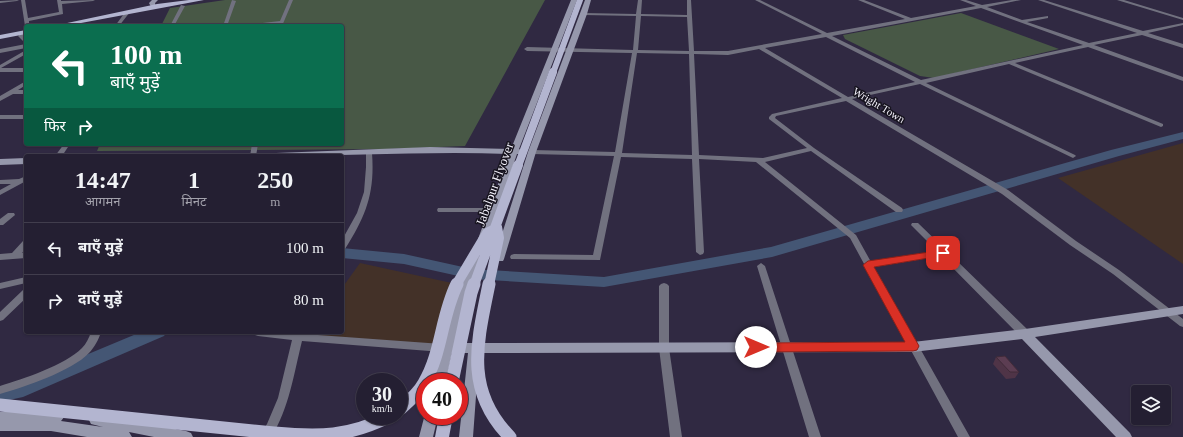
<!DOCTYPE html>
<html lang="hi">
<head>
<meta charset="utf-8">
<style>
	:root { --surface:#241f32; --page:#2c273a; --text:#f1f3f6; --muted:#a3a2ac; --line:#413d4d }
	body { margin:0; font-family:"Times New Roman","Noto Sans Devanagari",serif; background:var(--page); color:var(--text); height:100vh; display:flex; flex-direction:column; font-size:15px; white-space:nowrap }
	* { box-sizing:border-box; margin:0 }
	p { font-size:13px; color:var(--muted) }
	.icon { flex:none; width:22px; height:22px; fill:none; stroke:currentColor; stroke-width:2; stroke-linecap:round; stroke-linejoin:round }
	.map { position:relative; flex:1; overflow:hidden }
	.details { position:absolute; left:24px; top:154px; width:320px; height:180px; display:flex; flex-direction:column; background:var(--surface); border-radius:4px; box-shadow:0 1px 3px #0004,0 0 0 1px var(--line) }
	.details>* { flex:none }
	.hud { position:absolute; left:24px; top:24px; width:320px; height:122px; border-radius:4px; box-shadow:0 1px 3px #0004,0 0 0 1px var(--line); background:#0b6e4f; color:#fff; overflow:hidden }
	.tools { position:absolute; left:1131px; top:385px; display:grid; gap:8px }
	.tools a { display:grid; place-items:center; width:40px; height:40px; border-radius:4px; background:var(--surface); box-shadow:0 1px 3px #0004,0 0 0 1px var(--line); font-size:20px }
	.speed { position:absolute; left:356px; top:373px; display:flex; gap:8px; font-size:20px; font-weight:700; text-align:center }
	.speed>* { display:grid; place-content:center; width:52px; height:52px; border-radius:50%; background:var(--surface); box-shadow:0 1px 3px #0004,0 0 0 1px var(--line); line-height:1 }
	.speed small { font-size:10px; font-weight:400 }
	.speed .limit { border:6px solid #d22; background:#fff; color:#111 }
	.pin { position:absolute; display:grid; place-items:center; width:34px; height:34px; color:#fff; margin:-17px; border-radius:8px; box-shadow:0 2px 6px #0006 }
	.me { position:absolute; width:44px; margin:-22px; rotate:90deg; stroke-linejoin:round; filter:drop-shadow(0 0 3px #0008) }
	.turn { display:flex; align-items:center; gap:14px; height:84px; padding:0 20px; font-size:18px }
	.turn .icon { width:52px; height:52px; stroke-width:2.5 }
	.turn b { display:block; font-size:28px; line-height:34px }
	.then { display:flex; align-items:center; height:38px; padding:0 20px; background:#0003; gap:8px; font-size:15px }
	.eta { display:flex; justify-content:space-evenly; align-items:center; height:68px; text-align:center }
	.eta b { font-size:24px; font-weight:700; line-height:28px }
	ul { padding:0; list-style:none }
	li { display:flex; align-items:center; gap:12px; height:52px; padding:0 20px; border-top:1px solid var(--line) }
	li div { flex:1 }
	li b { display:block; font-size:15px }
	li em { font-style:normal }
	.map>svg:first-child { display:block }
</style>
</head>
<body>
<div class="map">
<svg width="1183" height="437" viewBox="0 0 1183 437">
	<rect width="100%" height="100%" fill="#302942"/>
	<path fill="#433128" d="M1183,143V264L1058,178Z
		M360,263L452,283L434,344L309,335L311,332H342V288Z"/>
	<path fill="#485846" d="M225,0H545L465,146L388,149L97,151L100,144H342V26H161L170,8Z
		M961,13L1059,49L934,78L920,76L845,39L843,35Z"/>
	<g fill="none" stroke-linecap="round" stroke-linejoin="round">
		<path fill="#445674" fill-rule="evenodd" d="M1183,132V139L1119,156L772,257L604,287L472,279L404,264L342,258V248L404,254L472,269L604,277L771,247L1111,150Z
			M141,332H167L164,336L23,397L0,402V386L14,385Z"/>
		<path fill="#71717f" fill-rule="evenodd" d="M19,0L17,1L0,3V1Z
			M21,0H25L28,18L59,12L57,0H61V1L95,0L93,1L62,4L63,14L29,21V26H26V27L25,26Z
			M232,0L236,1L227,26H223Z
			M289,0H293L282,26H278L279,24L244,26L246,25L280,21Z
			M638,0H642L641,14L687,15V0H691L694,51H728L822,34L755,0H760L827,33L905,19L858,0H864L911,18L976,6L960,0H966L982,5L1012,0H1021L987,7L1022,20L1048,16V18L1027,22L1089,43L1137,33L1038,0H1044L1143,31L1183,23V25L1148,33L1183,44V48L1142,35L1094,45L1183,77V81L1088,47L1015,63L1163,124V126L1161,127L1009,64L926,83L1075,155L1076,156L1073,158L920,84L852,99L1008,190L1076,241L1119,270L1183,319V327L1180,326L1113,274L1070,245L1002,194L846,101L776,116L775,118L814,148L902,208L903,210L902,212H896L811,151L765,162L856,235L871,262L937,251L911,225L912,223H918L1029,331L1030,334L1029,337L1025,338L1021,337L941,256L874,267L970,437H958L850,238L756,162L699,159L704,252L703,254L700,255L696,252L692,159L621,157L600,260L511,259L510,257L511,255L514,254L593,255L614,156L532,154L529,152L532,150L615,152L632,53L527,51L524,49L527,47L633,50L636,16L584,15L582,14L584,13L636,14ZM981,8L1083,45L921,80L832,36ZM641,16L687,17L689,51L638,50ZM826,37L915,82L848,97L765,48ZM759,49L842,98L772,114L769,117V119L807,148L763,158L699,155L694,54L728,55ZM637,53L689,54L692,155L622,153Z
			M1117,0H1124L1183,18V20Z
			M181,5L185,6L174,26H170Z
			M126,11L130,12L119,26H115Z
			M24,31H26V34L23,36L26,40V48L0,53V49L26,44L18,36Z
			M26,50V54L1,68H26V72H0V65Z
			M26,81V85L18,90H26V94H13L0,101V96Z
			M0,115H26V119H0Z
			M64,144H70L62,156H55Z
			M252,144H258L256,156H250Z
			M369,151L372,153C375,193 366,216 345,249L342,250V240L357,213L364,192L366,167V153Z
			M26,176V181L0,195V190L11,184H0V180L19,179Z
			M438,208H494L498,210L494,212H438L437,210Z
			M8,213H14L15,215L3,225H0V219Z
			M26,240V248L22,253L26,252V258L0,260V254L12,253L23,241Z
			M761,263L765,266L821,437H809L757,266Z
			M26,277V283L0,289V283Z
			M664,283L667,284L669,286V348L682,437H670L659,348V286L661,284Z
			M26,289V298L3,320L0,321V312L23,290Z
			M91,332H101C99,339 94,348 89,353C72,371 24,387 0,394V386C23,379 65,365 82,348C86,344 89,338 91,332Z
			M253,332H304V334L442,344L446,345L447,348L446,351L442,352L302,341C294,373 289,409 271,437H261L260,435L267,424L278,398L292,340L258,336L255,335Z"/>
		<path fill="#9698ac" fill-rule="evenodd" d="M152,0H158L155,3L156,8L151,7L149,3Z
			M571,0H577L519,149L524,152L523,154H517L487,241L483,242L478,239L509,154C430,151 351,156 272,156L276,153L430,147L511,149Z
			M585,0H591L587,14L536,152L504,259L503,261H495L494,259L528,152Z
			M26,158V164L0,165V159Z
			M475,255L479,256L480,258L455,343L913,342L1025,329L1183,306V314L1035,337L1130,433L1132,437H1116L1022,339L913,352L478,353L479,355L473,437H459L468,353H452L446,382H432L441,348L470,258L471,256Z
			M58,410L63,412L65,416L61,421L103,427L91,424L89,420L91,416L96,414L186,431L191,433L193,437H154L129,432L132,437H87L51,431H0V412Z
			M425,414V416H438L433,437H419Z"/>
		<path fill="#b3b5d0" fill-rule="evenodd" d="M189,0H204L65,26H53L157,4Z
			M26,30V34L0,39V35Z
			M439,416H453L449,437H435Z"/>
		<path stroke="#b3b5d0" stroke-width="6" d="M553,73L580,0"/>
		<path stroke="#b3b5d0" stroke-width="8" d="M518,166L553,72"/>
		<path stroke="#b3b5d0" stroke-width="10" d="M456,285L487,233L493,230
			M474,285L518,165
			M489,285L499,238L497,227"/>
		<path stroke="#b3b5d0" stroke-width="13" d="M489,284C477,343 464,390 510,437
			M452,382L471,293L474,284
			M0,405L274,433C319,437 349,437 390,416
			M399,410C408,402 418,394 424,383C442,353 441,316 457,284"/>
	</g>
	<path fill="#4f3447" d="M996,357L1019,372L1015,378L1006,379L993,364Z"/>
	<path fill="#5c3d52" stroke="#402b39" d="M1005,356L1019,372H1010L996,357Z"/>
	<path fill="#d93025" stroke="#8d1f18" d="M943,250L947,251L948,253L947,255L874,267L919,346L917,350L913,351L756,352L752,350L750,347L752,344L756,343L905,342L863,265L868,261Z"/>
	<g text-anchor="middle" stroke-width="3" stroke-linejoin="round" paint-order="stroke">
		<g font-size="11" fill="#f5f3fd" stroke="#17141f">
			<text transform="translate(879 105) rotate(31)" y="4">Wright Town</text>
		</g>
		<g font-size="13" fill="#f5f3fd" stroke="#17141f">
			<text transform="translate(494 184) rotate(-70)" y="5">Jabalpur Flyover</text>
		</g>
	</g>
</svg>
<div class="tools">
<a><svg class="icon" aria-label="layers" viewBox="0 0 24 24"><path d="M12 4l9 5-9 5-9-5zM3 14l9 5 9-5"/></svg></a>
</div>
<div class="speed"><div>30<small>km/h</small></div><div class="limit">40</div></div>
<div class="pin" style="left:943px;top:253px;background:#d93025"><svg class="icon" aria-label="arrive" viewBox="0 0 24 24"><path d="M6 21V4h12l-3 4 3 4H6"/></svg></div>
<svg class="me" style="left:756px;top:347px" viewBox="-20 -20 40 40"><circle r="19" fill="#fff"/><path d="M0-13L10 11 0 6-10 11z" fill="#d93025"/></svg>
<div class="hud">
<div class="turn"><svg class="icon" aria-label="left" viewBox="0 0 24 24"><path d="M17 20v-9H6M10 6l-5 5 5 5"/></svg><div><b>100 m</b>बाएँ मुड़ें</div></div>
<div class="then">फिर<svg class="icon" aria-label="right" viewBox="0 0 24 24"><path d="M7 20v-9h11M14 6l5 5-5 5"/></svg></div>
</div>
<section class="details">
<div class="eta">
<div><b>14:47</b><p>आगमन</p></div>
<div><b>1</b><p>मिनट</p></div>
<div><b>250</b><p>m</p></div>
</div>
<ul>
<li><svg class="icon" aria-label="left" viewBox="0 0 24 24"><path d="M17 20v-9H6M10 6l-5 5 5 5"/></svg><div><b>बाएँ मुड़ें</b></div><em>100 m</em></li>
<li><svg class="icon" aria-label="right" viewBox="0 0 24 24"><path d="M7 20v-9h11M14 6l5 5-5 5"/></svg><div><b>दाएँ मुड़ें</b></div><em>80 m</em></li>
</ul>
</section>
</div>
</body>
</html>
